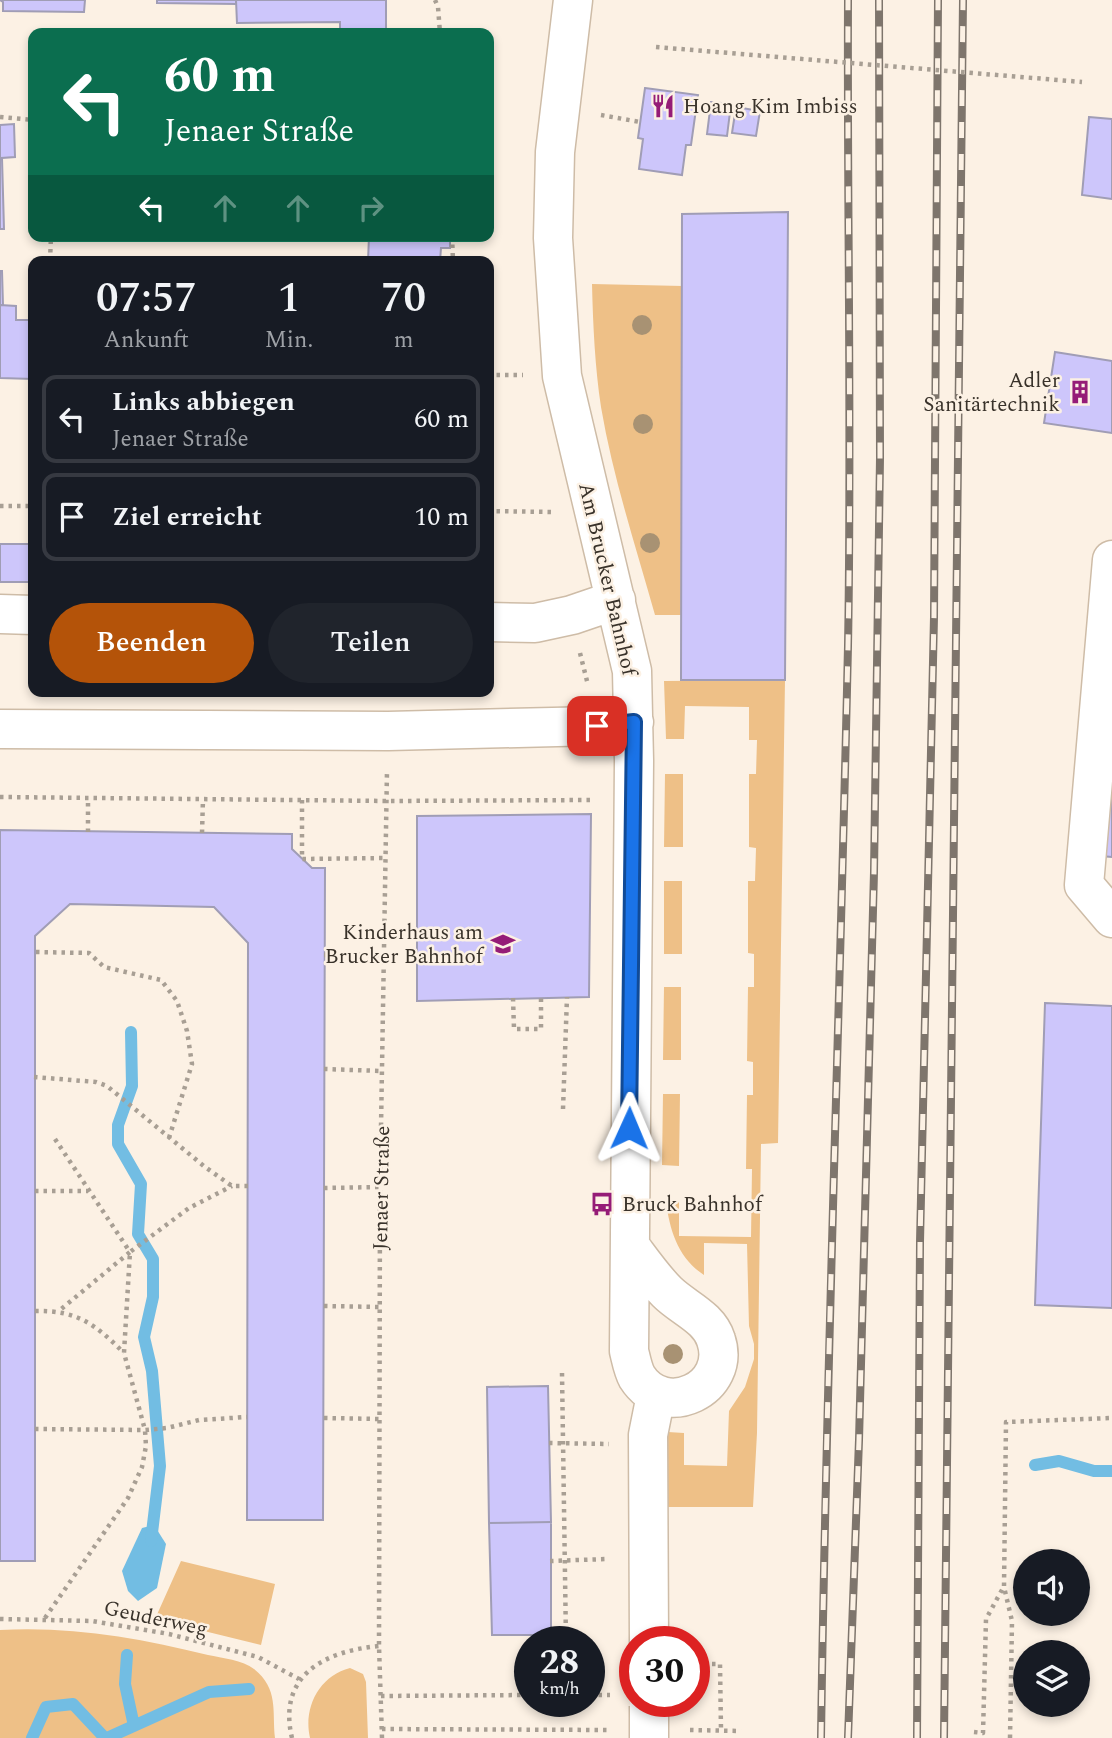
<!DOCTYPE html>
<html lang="de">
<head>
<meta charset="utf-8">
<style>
	:root { --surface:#171b24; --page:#20242c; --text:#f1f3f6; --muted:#9ea1a6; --line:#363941; --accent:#b45309 }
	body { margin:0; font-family:Spectral,serif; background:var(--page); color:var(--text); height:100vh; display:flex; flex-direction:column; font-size:26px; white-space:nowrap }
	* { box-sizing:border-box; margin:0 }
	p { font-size:23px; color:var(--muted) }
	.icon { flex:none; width:38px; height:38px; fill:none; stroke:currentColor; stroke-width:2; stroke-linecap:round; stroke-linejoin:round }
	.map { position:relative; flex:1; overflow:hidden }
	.details { position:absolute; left:28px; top:256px; width:466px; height:441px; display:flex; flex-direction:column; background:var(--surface); border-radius:14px; box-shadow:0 4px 10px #0003 }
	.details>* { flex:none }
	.top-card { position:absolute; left:28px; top:28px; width:466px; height:214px; border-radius:14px; box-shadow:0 4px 10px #0003; background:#0b6e4f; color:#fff; overflow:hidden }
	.tools { position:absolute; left:1013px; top:1549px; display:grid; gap:14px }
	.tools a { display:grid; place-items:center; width:77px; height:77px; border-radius:50%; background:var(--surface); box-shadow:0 4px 10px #0003; font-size:35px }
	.speed { position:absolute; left:514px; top:1626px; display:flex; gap:14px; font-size:35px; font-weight:700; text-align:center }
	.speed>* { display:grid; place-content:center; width:91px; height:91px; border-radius:50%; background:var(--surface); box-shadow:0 4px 10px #0003; line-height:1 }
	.speed small { font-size:18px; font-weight:400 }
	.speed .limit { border:10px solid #d22; background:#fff; color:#111 }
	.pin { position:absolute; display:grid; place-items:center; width:60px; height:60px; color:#fff; margin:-30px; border-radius:14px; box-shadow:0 4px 10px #0006 }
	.me { position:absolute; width:77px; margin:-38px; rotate:1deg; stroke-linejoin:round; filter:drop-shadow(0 0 5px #0008) }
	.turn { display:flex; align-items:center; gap:24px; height:147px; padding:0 21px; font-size:32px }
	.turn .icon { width:91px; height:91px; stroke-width:2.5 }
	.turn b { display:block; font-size:49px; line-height:60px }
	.lanes { display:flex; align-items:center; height:66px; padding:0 21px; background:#0003; justify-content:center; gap:35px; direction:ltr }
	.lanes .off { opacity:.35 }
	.eta { display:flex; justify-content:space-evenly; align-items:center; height:119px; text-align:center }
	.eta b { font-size:42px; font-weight:600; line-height:49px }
	.primary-button { display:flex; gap:14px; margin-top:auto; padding:14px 21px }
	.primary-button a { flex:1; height:80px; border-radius:42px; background:var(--accent); color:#fff; font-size:28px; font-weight:600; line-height:80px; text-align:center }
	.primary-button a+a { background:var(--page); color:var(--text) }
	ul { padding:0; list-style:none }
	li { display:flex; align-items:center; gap:21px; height:88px; margin:0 14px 10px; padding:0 7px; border:4px solid var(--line); border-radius:14px }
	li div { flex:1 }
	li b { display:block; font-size:26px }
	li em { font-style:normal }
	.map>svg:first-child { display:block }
</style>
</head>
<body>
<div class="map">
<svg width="1112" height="1738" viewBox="0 0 1112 1738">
	<rect width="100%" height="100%" fill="#fcf1e4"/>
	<path fill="#eec087" d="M592,284L683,286L681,615H655C636,547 613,478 601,407C595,367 593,326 592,284Z
		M785,680L778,1143L761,1144L757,1433L753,1507H668V1432L684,1433V1465L727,1466L729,1411L745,1387L754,1359V1344L749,1326L747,1244L704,1243V1275C678,1258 670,1231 666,1202H679V1236L751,1237L752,1169H746L747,1095H753V1062L747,1061L748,987H754V954L748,953V881H755L756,848L749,847V774H756L757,740H749V707L685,706L684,739H666L664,681Z
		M665,774H683V847H664Z
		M664,881H682V954H664Z
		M664,987H681V1060H663Z
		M663,1094H680L679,1166L662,1165Z
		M181,1561L275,1584L261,1645L155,1619Z
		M0,1630C71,1626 139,1638 208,1655C222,1658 243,1660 254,1669C279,1689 272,1711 275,1738H0Z
		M350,1668L363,1674L366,1682L368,1738H310C303,1708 319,1676 350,1668Z"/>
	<path fill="#72bde3" d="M154,1525L166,1544L157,1588L138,1601L128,1591L122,1571L142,1528Z"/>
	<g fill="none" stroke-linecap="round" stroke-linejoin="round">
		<path stroke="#72bde3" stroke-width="12" d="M131,1032L132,1086L118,1125V1144L141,1184L138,1234L153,1259V1297L144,1337L152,1371L160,1466L151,1541
			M1035,1465L1059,1461L1094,1471H1112
			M127,1655L125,1684L134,1726
			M32,1738L46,1707L73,1704L105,1738
			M107,1738L209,1692L249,1689"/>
	</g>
	<path fill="#cdc6fb" stroke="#a09db5" stroke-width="2" d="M0,0H85L84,12L3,11V2Z
		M157,0H236V4L157,3Z
		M236,0H386V33H340V22L237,23Z
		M645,88L698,95L691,145H686L682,175L639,169L643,139L638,138Z
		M711,102L731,104L727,136L707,134Z
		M736,107L760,111L756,136L732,133Z
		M1089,117L1112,119V199L1082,195Z
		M14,124L15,157L2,158L4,229H0V125Z
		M788,212L785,680H681L682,214Z
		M369,236H450V248H441L440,261H368Z
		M0,271H2L3,305H0Z
		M0,305L16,306V320H29V313H33V379L0,378Z
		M1055,352L1112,361V433L1044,423Z
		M0,544H33V582H0Z
		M488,545H491V598H488Z
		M1112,757V857L1101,856Z
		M591,814L589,997L417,1001V816Z
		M0,830L292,834V849L312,868H325L323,1520H247L248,943L214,907L70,904L35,936V1561H0Z
		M1045,1003L1112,1006V1308L1035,1305Z
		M548,1386L551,1522L489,1523L487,1387Z
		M551,1522V1635H492L489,1523Z"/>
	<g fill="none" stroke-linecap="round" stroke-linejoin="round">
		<g stroke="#cebca7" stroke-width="41">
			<path id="minor" d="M573,0L555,152L553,238L562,376L632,671L634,761L629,1351C631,1359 633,1370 637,1377C665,1421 732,1388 716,1340C709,1317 683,1308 667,1292C653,1278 642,1262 630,1246
				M1112,560L1084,885L1112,918
				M0,614L33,615
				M488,622L535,623L572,615L616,600
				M0,729L388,731L597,726L634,722
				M649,1642L648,1435L656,1395"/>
		</g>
		<path stroke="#a89f94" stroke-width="4.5" stroke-dasharray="3.5 5" stroke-linecap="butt" d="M435,0L438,7L440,33
			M601,115L640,122
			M0,117L33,120
			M452,236L453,261
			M50,261L51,236
			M488,375H523
			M0,506H33
			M488,511L554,512
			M580,653L588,685
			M0,797L387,801L594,800
			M302,800V859L386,858
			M88,832V798
			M202,833L203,799
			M36,952L89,953L104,967L161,980L177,1001L187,1031L192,1064L169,1138
			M324,955H384
			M513,998L514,1029H541V998
			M324,1069L382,1071
			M34,1077L96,1082L107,1086L205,1167L232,1186H248
			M563,1109L567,997
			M55,1139L130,1252L60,1310
			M324,1188L380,1187
			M35,1191H88
			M324,1306L380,1307
			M35,1311C77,1310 95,1324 124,1353
			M562,1373L566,1642
			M324,1418L380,1419
			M35,1429L145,1430L167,1428L199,1420L247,1417
			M549,1443L609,1444
			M550,1561L607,1559
			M45,1618L128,1498L142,1467L146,1446L145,1430L124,1353L130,1252L189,1208L232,1186
			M0,1619L92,1621L169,1634L258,1657L299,1679
			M695,1664H720L721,1730
			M590,1695H610
			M381,1696L530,1695
			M382,1729L608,1730
			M690,1730L741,1731
			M974,1732L983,1733L986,1619L1003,1588
			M292,1738C277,1675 325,1651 379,1646
			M382,1738L379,1646L380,1187L387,770
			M1010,1738L1012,1621L1004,1587L1006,1422L1112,1418"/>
		<use href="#minor" stroke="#fff" stroke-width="38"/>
		<g stroke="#7e756c" stroke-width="8">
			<path id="rail" d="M821,1738C826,1374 840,1010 848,646C852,431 847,216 848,0
				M848,1738L859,1440L874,872L880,458L879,0
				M917,1738L920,1242L934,617L938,0
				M944,1738L963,0"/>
		</g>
		<use href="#rail" stroke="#fcf1e4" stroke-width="5" stroke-dasharray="16" stroke-linecap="butt"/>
		<g stroke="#cebca7" stroke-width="41" stroke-linecap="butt">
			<path id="minor-bridge" d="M649,1738V1706"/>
		</g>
		<path stroke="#a89f94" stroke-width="4.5" stroke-dasharray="3.5 5" stroke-linecap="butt" d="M656,47L1082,82"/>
		<use href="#minor-bridge" stroke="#fff" stroke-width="38"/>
	</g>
	<g fill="#a89273">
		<circle cx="642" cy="325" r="10"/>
		<circle cx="643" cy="424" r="10"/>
		<circle cx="650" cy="543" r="10"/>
		<circle cx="673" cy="1354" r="10"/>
	</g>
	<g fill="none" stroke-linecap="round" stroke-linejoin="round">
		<g stroke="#114b97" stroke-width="18">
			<path id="route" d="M597,726L634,722L629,1128"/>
		</g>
		<use href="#route" stroke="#1a73e8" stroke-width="12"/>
	</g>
	<defs>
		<g id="restaurant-bare" transform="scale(1.89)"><path d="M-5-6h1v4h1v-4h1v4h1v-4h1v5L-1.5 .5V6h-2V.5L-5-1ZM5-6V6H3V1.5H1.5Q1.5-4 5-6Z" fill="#951c77" stroke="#fcf1e4" stroke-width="2.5" paint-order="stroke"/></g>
		<g id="building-bare" transform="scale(1.89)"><path d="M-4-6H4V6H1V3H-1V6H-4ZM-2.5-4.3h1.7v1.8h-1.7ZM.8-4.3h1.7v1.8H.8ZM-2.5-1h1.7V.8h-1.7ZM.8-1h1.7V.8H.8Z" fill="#951c77" stroke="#fcf1e4" stroke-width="2.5" paint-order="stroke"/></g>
		<g id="school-bare" transform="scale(1.89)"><path d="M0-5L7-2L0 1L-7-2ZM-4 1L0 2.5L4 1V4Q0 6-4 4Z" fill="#951c77" stroke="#fcf1e4" stroke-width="2.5" paint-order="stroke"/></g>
		<g id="bus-bare" transform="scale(1.89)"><path d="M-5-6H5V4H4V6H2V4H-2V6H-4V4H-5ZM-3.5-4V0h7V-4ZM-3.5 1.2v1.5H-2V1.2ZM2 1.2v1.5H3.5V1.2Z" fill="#951c77" stroke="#fcf1e4" stroke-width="2.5" paint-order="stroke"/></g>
	</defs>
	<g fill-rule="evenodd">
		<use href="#restaurant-bare" x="663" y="106"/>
		<use href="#building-bare" x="1080" y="392"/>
		<use href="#school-bare" x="503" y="944"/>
		<use href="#bus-bare" x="602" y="1204"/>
	</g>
	<g text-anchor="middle" stroke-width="5" stroke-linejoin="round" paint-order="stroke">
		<g font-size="21" fill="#39322a" stroke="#fcf1e4" text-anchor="start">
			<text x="683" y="113">Hoang Kim Imbiss</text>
			<text x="1060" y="387" text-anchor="end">Adler<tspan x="1060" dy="24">Sanitärtechnik</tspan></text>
			<text x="483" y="939" text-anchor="end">Kinderhaus am<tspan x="483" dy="24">Brucker Bahnhof</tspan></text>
			<text x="622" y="1211">Bruck Bahnhof</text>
		</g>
		<g font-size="21" fill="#39322a" stroke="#fcf1e4">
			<text transform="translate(608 579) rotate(77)" y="7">Am Brucker Bahnhof</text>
			<text transform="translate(381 1188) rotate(-89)" y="7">Jenaer Straße</text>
			<text transform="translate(156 1618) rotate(12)" y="7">Geuderweg</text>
		</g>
	</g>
</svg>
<div class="tools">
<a><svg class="icon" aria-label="sound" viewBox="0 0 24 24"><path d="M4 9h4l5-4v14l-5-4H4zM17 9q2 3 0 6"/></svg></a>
<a><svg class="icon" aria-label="layers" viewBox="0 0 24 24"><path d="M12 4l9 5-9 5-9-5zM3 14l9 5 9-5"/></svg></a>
</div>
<div class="speed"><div>28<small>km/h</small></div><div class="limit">30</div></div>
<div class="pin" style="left:597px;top:726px;background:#d93025"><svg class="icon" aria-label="arrive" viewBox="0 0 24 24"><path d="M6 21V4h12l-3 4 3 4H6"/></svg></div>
<svg class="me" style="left:629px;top:1128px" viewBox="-20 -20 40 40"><path d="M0-17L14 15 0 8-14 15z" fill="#1a73e8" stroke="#fff" stroke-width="4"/></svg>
<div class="top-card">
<div class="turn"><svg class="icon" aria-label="left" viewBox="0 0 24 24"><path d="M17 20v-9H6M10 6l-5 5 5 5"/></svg><div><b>60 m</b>Jenaer Straße</div></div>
<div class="lanes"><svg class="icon" aria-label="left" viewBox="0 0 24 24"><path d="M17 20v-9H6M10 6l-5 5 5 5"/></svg><svg class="icon off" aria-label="ahead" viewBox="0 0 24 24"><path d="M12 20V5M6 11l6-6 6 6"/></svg><svg class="icon off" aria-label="ahead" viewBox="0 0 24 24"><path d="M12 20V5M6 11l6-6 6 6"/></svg><svg class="icon off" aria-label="right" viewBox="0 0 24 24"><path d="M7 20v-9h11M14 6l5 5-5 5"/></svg></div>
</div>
<section class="details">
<div class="eta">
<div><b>07:57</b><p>Ankunft</p></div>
<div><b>1</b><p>Min.</p></div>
<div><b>70</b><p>m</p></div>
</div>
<ul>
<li><svg class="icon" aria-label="left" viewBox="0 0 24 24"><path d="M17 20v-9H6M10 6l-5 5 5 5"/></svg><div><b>Links abbiegen</b><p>Jenaer Straße</p></div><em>60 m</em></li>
<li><svg class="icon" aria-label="arrive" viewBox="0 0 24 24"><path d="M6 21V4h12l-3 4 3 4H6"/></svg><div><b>Ziel erreicht</b></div><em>10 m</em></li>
</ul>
<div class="primary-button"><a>Beenden</a><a>Teilen</a></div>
</section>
</div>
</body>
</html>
